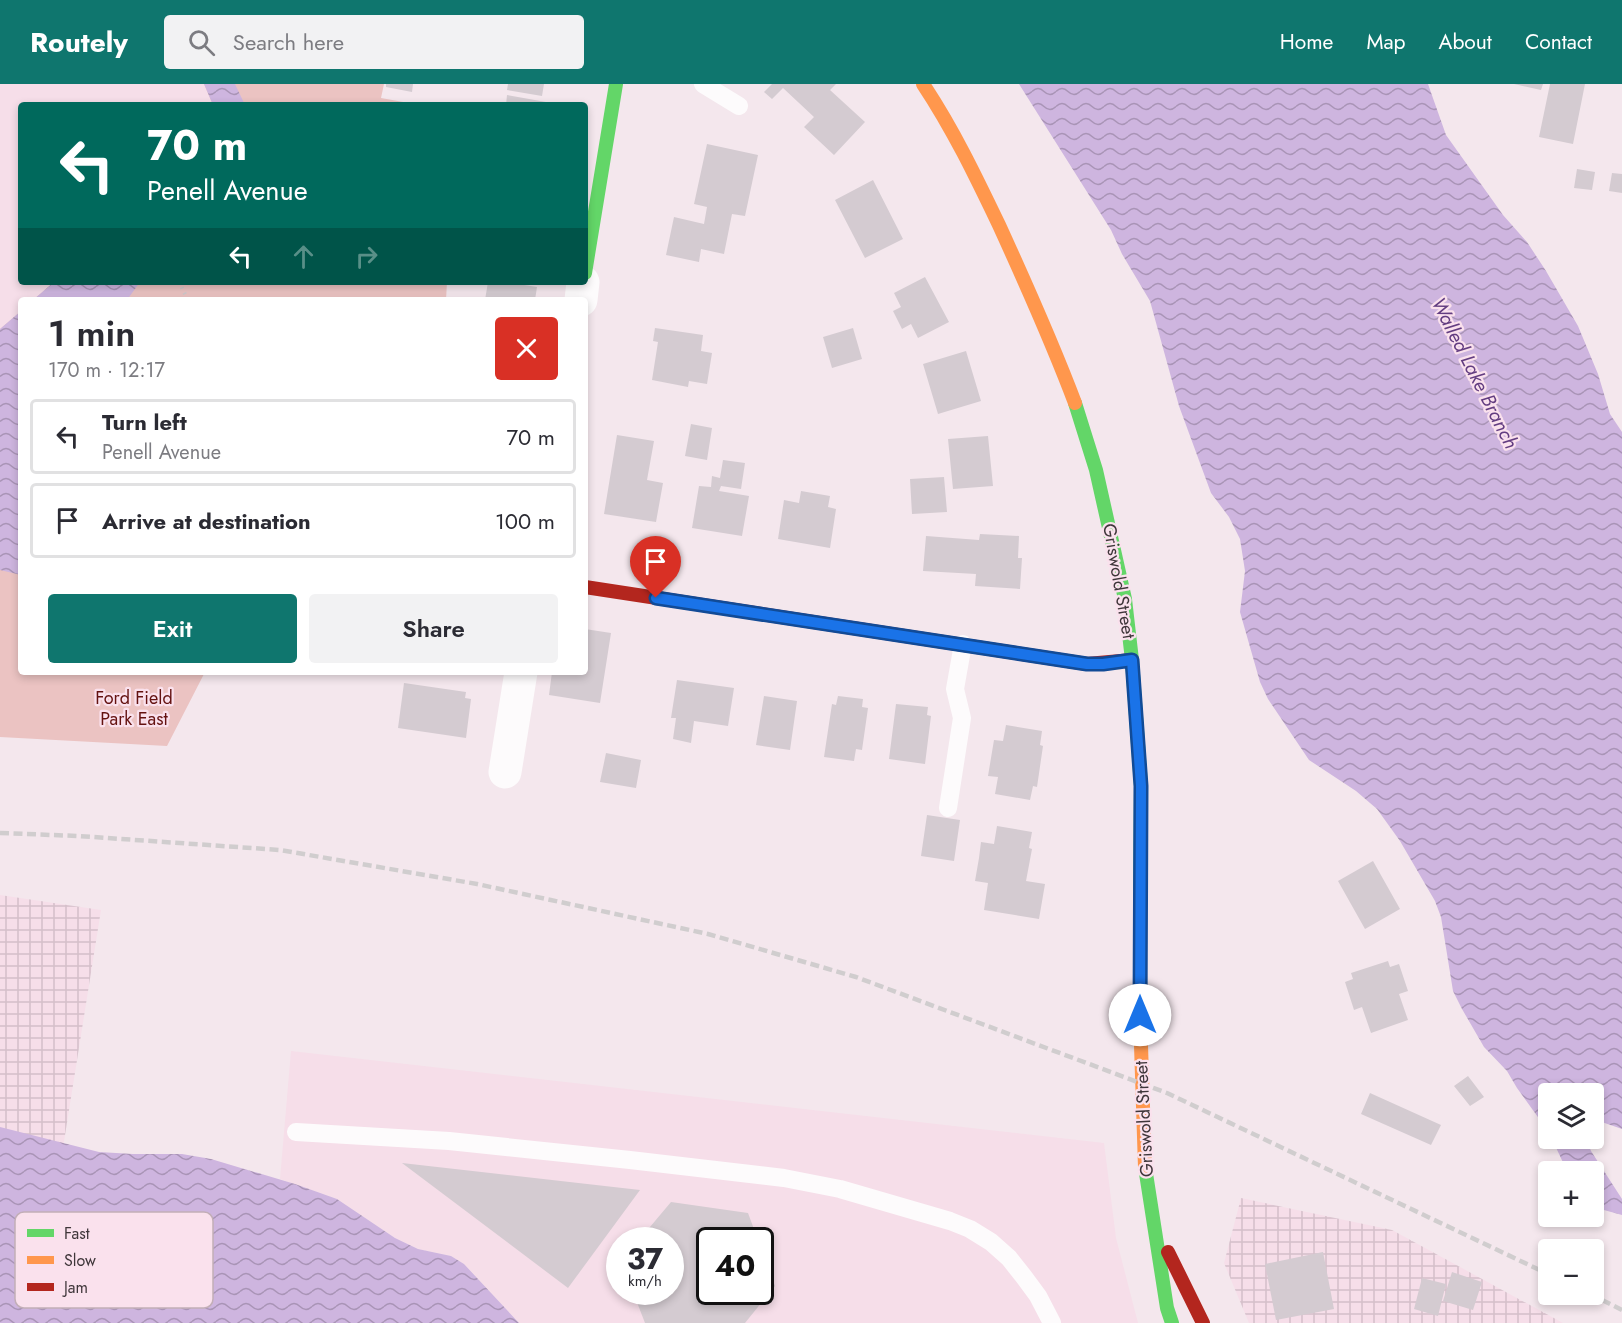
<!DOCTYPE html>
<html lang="en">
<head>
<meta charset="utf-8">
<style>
	:root { --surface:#fff; --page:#f2f2f3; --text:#2b2b33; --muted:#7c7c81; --line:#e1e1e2; --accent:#0f766e }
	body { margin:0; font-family:Jost,sans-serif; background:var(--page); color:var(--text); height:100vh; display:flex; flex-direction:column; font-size:22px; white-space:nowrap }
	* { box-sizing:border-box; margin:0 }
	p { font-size:20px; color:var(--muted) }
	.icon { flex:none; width:33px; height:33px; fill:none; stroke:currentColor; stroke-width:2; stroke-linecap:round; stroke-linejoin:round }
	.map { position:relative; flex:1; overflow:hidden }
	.details { position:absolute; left:18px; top:213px; width:570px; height:378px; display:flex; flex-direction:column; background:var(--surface); border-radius:6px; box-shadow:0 3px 9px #0003 }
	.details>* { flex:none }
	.guide { position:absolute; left:18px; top:18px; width:570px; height:183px; border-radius:6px; box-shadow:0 3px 9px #0003; background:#00695c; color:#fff; overflow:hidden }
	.controls { position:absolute; left:1538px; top:999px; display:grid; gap:12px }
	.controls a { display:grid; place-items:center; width:66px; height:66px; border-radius:6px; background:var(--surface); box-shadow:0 3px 9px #0003; font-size:30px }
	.speed { position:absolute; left:606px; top:1143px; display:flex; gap:12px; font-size:30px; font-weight:700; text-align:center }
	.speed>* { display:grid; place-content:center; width:78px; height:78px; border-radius:50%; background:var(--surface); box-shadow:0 3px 9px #0003; line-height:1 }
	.speed small { font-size:15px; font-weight:400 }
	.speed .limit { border:3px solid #111; border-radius:9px; background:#fff; color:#111 }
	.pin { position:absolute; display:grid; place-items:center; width:51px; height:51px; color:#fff; margin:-62px -26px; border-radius:50% 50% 50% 0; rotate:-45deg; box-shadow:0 0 6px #0007 }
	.pin .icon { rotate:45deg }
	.me { position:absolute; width:66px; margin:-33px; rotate:0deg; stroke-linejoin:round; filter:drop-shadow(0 0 4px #0008) }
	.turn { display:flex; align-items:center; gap:21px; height:126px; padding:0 30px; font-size:27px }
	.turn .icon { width:78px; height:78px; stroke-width:2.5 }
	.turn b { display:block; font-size:42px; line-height:51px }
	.lanes { display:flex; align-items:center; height:57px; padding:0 30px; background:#0003; justify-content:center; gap:30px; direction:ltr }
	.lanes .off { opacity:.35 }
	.round { display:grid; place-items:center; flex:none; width:63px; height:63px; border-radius:6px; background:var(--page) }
	.head { display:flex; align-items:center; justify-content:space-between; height:102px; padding:0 30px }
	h1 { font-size:36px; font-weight:600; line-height:45px }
	.action { display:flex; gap:12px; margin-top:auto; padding:12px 30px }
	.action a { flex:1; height:69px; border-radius:6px; background:var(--accent); color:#fff; font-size:24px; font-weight:600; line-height:69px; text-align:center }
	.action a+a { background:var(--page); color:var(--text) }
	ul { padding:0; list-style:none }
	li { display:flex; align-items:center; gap:18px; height:75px; margin:0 12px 9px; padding:0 18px; border:3px solid var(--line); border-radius:6px }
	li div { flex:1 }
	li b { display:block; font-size:22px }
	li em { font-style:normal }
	header { display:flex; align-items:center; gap:36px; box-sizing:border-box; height:84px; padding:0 30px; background:var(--accent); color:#fff }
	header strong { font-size:28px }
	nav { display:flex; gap:33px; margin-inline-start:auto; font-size:21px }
	.search { width:420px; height:54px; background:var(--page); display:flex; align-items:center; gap:15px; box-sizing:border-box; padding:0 21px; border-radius:6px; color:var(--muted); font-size:22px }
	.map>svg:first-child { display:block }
</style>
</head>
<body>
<header>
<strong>Routely</strong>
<div class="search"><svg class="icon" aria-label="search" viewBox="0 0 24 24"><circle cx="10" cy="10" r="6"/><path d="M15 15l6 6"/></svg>Search here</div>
<nav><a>Home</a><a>Map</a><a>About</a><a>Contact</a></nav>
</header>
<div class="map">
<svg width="1622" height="1239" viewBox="0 0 1622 1239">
	<defs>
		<pattern id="industrial-grid" width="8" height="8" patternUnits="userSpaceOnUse" patternTransform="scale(1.5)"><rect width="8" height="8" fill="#f6dee9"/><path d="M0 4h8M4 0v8" fill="none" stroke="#d4bfc9"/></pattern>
		<pattern id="water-waves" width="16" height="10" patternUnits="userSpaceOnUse" patternTransform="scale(1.5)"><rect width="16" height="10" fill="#ceb5df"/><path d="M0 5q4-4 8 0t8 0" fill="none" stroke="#a994b6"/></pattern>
	</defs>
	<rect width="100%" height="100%" fill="#f4e7ed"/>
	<path fill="#f6dee9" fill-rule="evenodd" d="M0,0H204L213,21H21V198H54L33,216H21V227L0,245Z
		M291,967L1104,1059L1116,1154L1138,1239H519L464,1180L451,1172L418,1165L395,1154L337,1115L280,1095ZM620,1156H670V1208H620ZM710,1156H760V1208H710Z"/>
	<path fill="url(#industrial-grid)" d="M0,811L101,826L35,1239H0Z
		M1241,1114L1392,1146L1563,1239H1249L1224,1179Z"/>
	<path fill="#ebc3c2" d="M204,0H384L381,14L420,21H213Z
		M54,198H447L446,216H33Z
		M21,227V588H205L167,662L0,653V245Z"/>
	<path fill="url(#water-waves)" d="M204,0H235L245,21H213Z
		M1019,0H1428L1446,51L1503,131L1527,158L1546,187L1578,242L1598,290L1610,330L1622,348V1045L1593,1035V1010H1548V1047L1517,1004L1507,987L1484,963L1462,925L1453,907L1441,833L1435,817L1400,757L1377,725L1356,707L1309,676L1268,615L1260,598L1240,528L1245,487L1240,455L1229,433L1211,409L1179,322L1150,217L1122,170L1111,146Z
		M54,198H140L127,216H33Z
		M21,227V491L0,486V245Z
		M0,1043L99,1068L133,1070H182L211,1075L295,1100L337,1115L395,1154L418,1165L451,1172L464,1180L519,1239H0Z
		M1552,1055H1586L1591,1067L1622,1115V1131L1593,1123V1088L1567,1087Z"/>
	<path fill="#d4cbd1" d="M386,0H413L412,8L386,3Z
		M508,0H544L542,12L507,6Z
		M772,0H836L830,6L865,38L834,71L804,43L814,33L783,4L772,15L764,8Z
		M1514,0H1543L1541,6Z
		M1550,0H1585L1573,60L1539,53Z
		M507,11L546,18V21H506Z
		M707,60L758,71L745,132L732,130L724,170L701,165L699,178L666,171L674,133L704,140L707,123L694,120Z
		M1577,85L1595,88L1592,106L1574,104Z
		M1612,89L1622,90V109L1609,107Z
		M873,96L903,155L865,174L835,116Z
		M925,193L949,238L918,254L911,240L902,245L893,227L901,223L894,209Z
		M488,198H519L518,200L537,203L535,216H485Z
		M655,244L703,251L701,267L712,269L707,300L689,297L688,303L652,296L658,258L653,257Z
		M853,244L862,275L832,284L823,253Z
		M966,267L981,317L938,330L923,280Z
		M691,340L712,344L707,376L685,372Z
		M617,351L654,357L647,396L663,399L656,438L604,430Z
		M988,352L993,402L953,405L948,355Z
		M723,376L745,379L741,405L721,402L719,407L749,412L742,452L692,444L699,402L711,403L712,392L720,394Z
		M944,393L947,428L912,430L910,395Z
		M801,407L830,412L828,423L836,425L830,464L778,455L784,416L799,419Z
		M980,450L1019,452L1018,474H1022L1020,505L975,502L976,490L923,487L926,452L979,456Z
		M585,545L611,549L600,619L549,611L552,588H585Z
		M677,596L734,604L728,642L694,637L691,659L673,655L676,634H671Z
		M404,599L466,608L465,614L471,615L466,654L398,644Z
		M764,612L797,617L790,666L756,661Z
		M838,612L863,615L862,623L868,624L862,666L856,665L854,677L824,673L832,620L836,621Z
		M896,620L928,623L927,631L931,632L925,680L889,675Z
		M1006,641L1042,647L1040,661L1043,662L1037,703L1033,702L1030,716L995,710L998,693L988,692L994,656L1003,657Z
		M606,669L641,676L636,704L600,698Z
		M927,731L960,736L954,777L921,772Z
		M997,742L1032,748L1029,764L1032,765L1026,797L1045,800L1039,835L984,826L988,799L975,797L979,774L981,758L994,760Z
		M1373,777L1400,825L1365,845L1338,797Z
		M1388,877L1390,883L1399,880L1408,907L1399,910L1408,936L1371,949L1362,923L1354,926L1345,898L1353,895L1351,889Z
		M1468,992L1484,1013L1470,1022L1454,1002Z
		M1370,1009L1441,1041L1431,1061L1361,1030Z
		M402,1079L640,1106L568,1204Z
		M671,1118L748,1129L758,1156H710V1208H760L761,1163L775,1202L745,1239H645L633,1208H670V1156H639Z
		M1323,1168L1334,1225L1276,1236L1265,1180Z
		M1452,1188L1482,1198L1473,1226L1443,1217Z
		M1422,1194L1446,1200L1438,1232L1414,1225Z"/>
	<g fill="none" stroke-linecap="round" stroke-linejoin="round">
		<path stroke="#cfc9cb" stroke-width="4" stroke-dasharray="1.5 4.5" stroke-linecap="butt" d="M179,198L188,216"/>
		<path stroke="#fdfbfc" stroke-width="18" d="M703,0L739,22
			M948,724L962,634L955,605L963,560
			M296,1048L449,1057L630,1076L784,1094L840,1105L950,1137L970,1145L991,1158L1009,1174L1024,1193L1038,1212L1052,1239"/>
		<path stroke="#fdfbfc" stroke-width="33" d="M581,216L583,198
			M505,688L521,588"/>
		<path stroke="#63d668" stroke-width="14" d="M585,189L616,0
			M1075,319L1096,386L1125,515L1132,576L1141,702L1140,824
			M1145,1083L1167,1224L1172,1239"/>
		<path stroke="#ff974d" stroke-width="14" d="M923,0C953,45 976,93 999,141C1026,200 1052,258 1075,319
			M1140,824V931L1145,1083"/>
		<path stroke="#b3261e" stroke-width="14" d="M585,503L1087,580L1132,576
			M1168,1168L1203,1239"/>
		<path stroke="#d0cdce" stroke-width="4.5" stroke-dasharray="9 4.5" stroke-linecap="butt" d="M0,749L79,752L280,766L477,800L708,850L856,893L1167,1009L1548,1190
			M1590,1210L1622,1226"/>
	</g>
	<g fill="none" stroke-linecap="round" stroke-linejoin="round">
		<g stroke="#114b97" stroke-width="15">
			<path id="route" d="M656,514L1087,580H1103L1132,576L1141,702L1140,931"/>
		</g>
		<use href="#route" stroke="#1a73e8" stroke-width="10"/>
	</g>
	<g text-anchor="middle" stroke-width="4.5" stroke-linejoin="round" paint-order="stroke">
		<g font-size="18" fill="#3f363a" stroke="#fae1ed">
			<text transform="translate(1119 497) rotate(80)" y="6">Griswold Street</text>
			<text transform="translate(1144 1035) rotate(-93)" y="6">Griswold Street</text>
		</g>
		<g font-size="18" fill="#641210" stroke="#fae1ed">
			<text x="134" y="620">Ford Field<tspan x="134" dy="21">Park East</tspan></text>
		</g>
		<g font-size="20" font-style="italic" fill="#633d81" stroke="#fae1ed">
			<text transform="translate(1475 289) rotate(63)" y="7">Walled Lake Branch</text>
		</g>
	</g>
	<rect x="15" y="1128" width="198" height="96" rx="9" fill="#fae1ed" stroke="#c2aeb7" stroke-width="1.5"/>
	<rect x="27" y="1145" width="27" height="8" fill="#63d668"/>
	<rect x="27" y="1172" width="27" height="8" fill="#ff974d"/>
	<rect x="27" y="1199" width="27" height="8" fill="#b3261e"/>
	<g font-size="16" fill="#3f363a">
		<text x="64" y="1155">Fast</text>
		<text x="64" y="1182">Slow</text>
		<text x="64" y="1209">Jam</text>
	</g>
</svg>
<div class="controls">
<a><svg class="icon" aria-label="layers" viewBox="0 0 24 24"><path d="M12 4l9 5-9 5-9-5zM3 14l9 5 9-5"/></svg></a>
<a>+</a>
<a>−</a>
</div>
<div class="speed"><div>37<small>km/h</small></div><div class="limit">40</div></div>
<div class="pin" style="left:656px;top:514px;background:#d93025"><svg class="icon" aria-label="arrive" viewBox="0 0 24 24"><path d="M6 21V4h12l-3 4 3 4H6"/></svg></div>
<svg class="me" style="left:1140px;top:931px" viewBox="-20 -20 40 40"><circle r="19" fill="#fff"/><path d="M0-13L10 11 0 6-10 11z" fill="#1a73e8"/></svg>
<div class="guide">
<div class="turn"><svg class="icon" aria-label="left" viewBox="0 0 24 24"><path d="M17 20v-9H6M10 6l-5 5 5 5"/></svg><div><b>70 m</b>Penell Avenue</div></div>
<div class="lanes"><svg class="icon" aria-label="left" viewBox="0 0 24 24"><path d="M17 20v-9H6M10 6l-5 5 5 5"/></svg><svg class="icon off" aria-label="ahead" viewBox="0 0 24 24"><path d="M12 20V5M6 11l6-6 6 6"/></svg><svg class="icon off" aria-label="right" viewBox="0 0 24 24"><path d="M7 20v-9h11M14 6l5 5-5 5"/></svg></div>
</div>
<section class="details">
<div class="head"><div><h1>1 min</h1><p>170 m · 12:17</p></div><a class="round" style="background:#d93025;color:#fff"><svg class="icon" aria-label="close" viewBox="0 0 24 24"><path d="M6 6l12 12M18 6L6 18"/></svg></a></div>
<ul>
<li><svg class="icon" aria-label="left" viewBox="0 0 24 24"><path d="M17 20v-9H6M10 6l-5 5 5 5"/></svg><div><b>Turn left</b><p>Penell Avenue</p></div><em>70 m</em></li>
<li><svg class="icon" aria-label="arrive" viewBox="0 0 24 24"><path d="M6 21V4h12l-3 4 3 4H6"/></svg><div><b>Arrive at destination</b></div><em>100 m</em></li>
</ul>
<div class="action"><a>Exit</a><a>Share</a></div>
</section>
</div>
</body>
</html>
